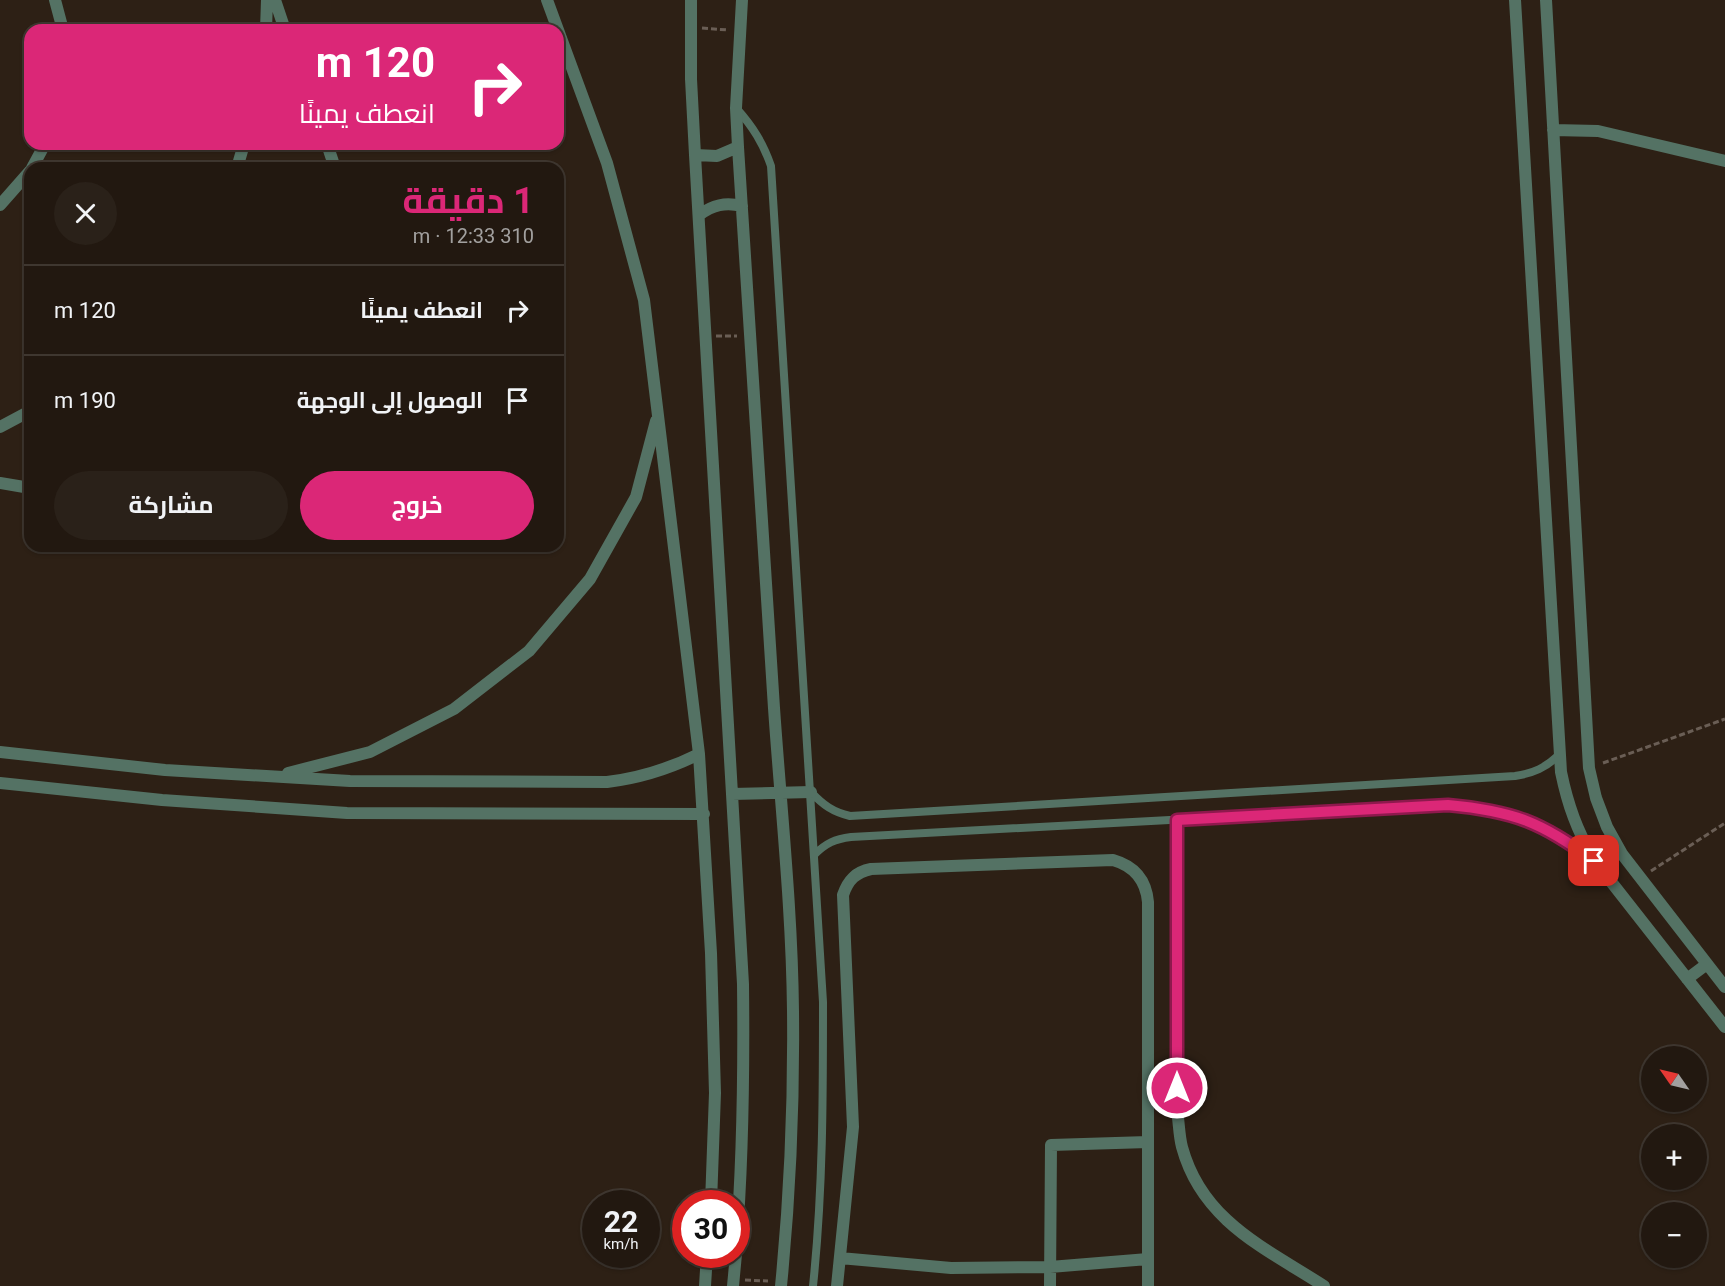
<!DOCTYPE html>
<html lang="ar">
<head>
<meta charset="utf-8">
<style>
	:root { --surface:#221810; --page:#2a2119; --text:#f1f3f6; --muted:#a2a09f; --line:#3f3730; --accent:#db2777 }
	body { margin:0; font-family:Roboto,Cairo,sans-serif; background:var(--page); color:var(--text); direction:rtl; height:100vh; display:flex; flex-direction:column; font-size:22px; white-space:nowrap }
	* { box-sizing:border-box; margin:0 }
	p { font-size:20px; color:var(--muted) }
	.icon { flex:none; width:33px; height:33px; fill:none; stroke:currentColor; stroke-width:2; stroke-linecap:round; stroke-linejoin:round }
	.map { position:relative; flex:1; overflow:hidden; direction:ltr }
	.side { position:absolute; left:24px; top:162px; width:540px; height:390px; display:flex; flex-direction:column; background:var(--surface); border-radius:18px; box-shadow:0 2px 4px #0004,0 0 0 2px var(--line); direction:rtl }
	.side>* { flex:none }
	.guide { position:absolute; left:24px; top:24px; width:540px; height:126px; border-radius:18px; box-shadow:0 2px 4px #0004,0 0 0 2px var(--line); direction:rtl; background:#db2777; color:#fff; overflow:hidden }
	.needle { width:39px; rotate:304deg }
	.fabs { position:absolute; left:1641px; top:1046px; display:grid; gap:12px }
	.fabs a { display:grid; place-items:center; width:66px; height:66px; border-radius:50%; background:var(--surface); box-shadow:0 2px 4px #0004,0 0 0 2px var(--line); font-size:30px }
	.speed { position:absolute; left:582px; top:1190px; display:flex; gap:12px; font-size:30px; font-weight:700; text-align:center }
	.speed>* { display:grid; place-content:center; width:78px; height:78px; border-radius:50%; background:var(--surface); box-shadow:0 2px 4px #0004,0 0 0 2px var(--line); line-height:1 }
	.speed small { font-size:15px; font-weight:400 }
	.speed .limit { border:9px solid #d22; background:#fff; color:#111 }
	.pin { position:absolute; display:grid; place-items:center; width:51px; height:51px; color:#fff; margin:-26px; border-radius:12px; box-shadow:0 3px 9px #0006 }
	.me { position:absolute; width:66px; margin:-33px; rotate:0deg; stroke-linejoin:round; filter:drop-shadow(0 0 4px #0008) }
	.turn { display:flex; align-items:center; gap:21px; height:126px; padding:0 30px; font-size:27px }
	.turn .icon { width:78px; height:78px; stroke-width:2.5 }
	.turn b { display:block; font-size:42px; line-height:51px }
	.round { display:grid; place-items:center; flex:none; width:63px; height:63px; border-radius:32px; background:var(--page) }
	.overview { display:flex; align-items:center; justify-content:space-between; height:102px; padding:0 30px }
	h1 { font-size:36px; font-weight:700; line-height:45px; color:var(--accent) }
	.action { display:flex; gap:12px; margin-top:auto; padding:12px 30px }
	.action a { flex:1; height:69px; border-radius:36px; background:var(--accent); color:#fff; font-size:24px; font-weight:700; line-height:69px; text-align:center }
	.action a+a { background:var(--page); color:var(--text) }
	ul { padding:0; list-style:none }
	li { display:flex; align-items:center; gap:18px; height:90px; padding:0 30px; border-top:2px solid var(--line) }
	li div { flex:1 }
	li b { display:block; font-size:22px }
	li em { font-style:normal }
	.map>svg:first-child { display:block }
</style>
</head>
<body>
<div class="map">
<svg width="1725" height="1286" viewBox="0 0 1725 1286">
	<rect width="100%" height="100%" fill="#2d2015"/>
	<g fill="none" stroke-linecap="round" stroke-linejoin="round">
		<path stroke="#6a5e55" stroke-width="3" stroke-dasharray="6 3" stroke-linecap="butt" d="M702,28L728,30
			M716,336H737
			M1603,763L1725,719
			M1651,871L1725,823
			M745,1280L768,1281"/>
		<path stroke="#547264" stroke-width="8" d="M737,109C753,127 763,143 771,166L823,1002C823,1097 823,1191 813,1286
			M811,792C823,805 833,812 850,816L1515,776C1534,773 1545,768 1559,755
			M814,855C826,843 835,839 851,837L1448,805C1509,811 1540,820 1589,857"/>
		<path stroke="#547264" stroke-width="12" d="M55,0L63,30
			M275,0L285,30
			M547,0L607,163L644,300L699,754L711,953L715,1093L711,1203
			M1515,0L1561,772C1568,806 1577,830 1594,860L1725,1027
			M1546,0L1589,768L1596,798L1607,827L1622,854L1725,987
			M266,30L267,0
			M1553,130L1598,131L1725,161
			M327,144L335,168
			M32,168L45,144
			M237,168L244,144
			M0,205L30,171
			M0,427L30,411
			M0,483L30,488
			M0,752L165,770L350,781L607,782C640,778 669,769 699,754
			M288,773L370,752L454,709L529,651L590,579L636,497L656,421
			M0,783L162,800L347,813L704,814
			M1177,820V1110C1179,1122 1179,1136 1182,1147C1202,1221 1265,1248 1324,1286
			M1687,979L1707,964
			M840,1258L951,1268L1050,1267L1148,1259
			M705,1286L707,1254
			M837,1286L853,1127L843,895C848,880 856,872 871,869L1113,860C1134,866 1146,880 1148,902V1286
			M1050,1286L1051,1145L1148,1142"/>
		<path stroke="#547264" stroke-width="12" d="M691,0V79L695,155L743,984C744,1072 743,1159 736,1247
			M742,0L736,108L738,147C750,334 762,521 774,708C781,809 792,910 793,1011C794,1103 790,1195 781,1286
			M695,155L717,156L738,147
			M699,215C713,205 725,202 742,206
			M732,794L811,792
			M733,1286L736,1254"/>
	</g>
	<g fill="none" stroke-linecap="round" stroke-linejoin="round">
		<g stroke="#8e194d" stroke-width="15">
			<path id="route" d="M1177,1088V820L1448,805C1513,811 1542,822 1594,861"/>
		</g>
		<use href="#route" stroke="#db2777" stroke-width="10"/>
	</g>
</svg>
<div class="fabs">
<a><svg class="needle" viewBox="-14 -14 28 28"><path d="M0-13l5 13h-10z" fill="#e53935"/><path d="M0 13l5-13h-10z" fill="#a2a09f"/></svg></a>
<a>+</a>
<a>−</a>
</div>
<div class="speed"><div>22<small>km/h</small></div><div class="limit">30</div></div>
<div class="pin" style="left:1594px;top:861px;background:#d93025"><svg class="icon" aria-label="arrive" viewBox="0 0 24 24"><path d="M6 21V4h12l-3 4 3 4H6"/></svg></div>
<svg class="me" style="left:1177px;top:1088px" viewBox="-20 -20 40 40"><circle r="17" fill="#db2777" stroke="#fff" stroke-width="3"/><path d="M0-11L8 9 0 5-8 9z" fill="#fff"/></svg>
<div class="guide">
<div class="turn"><svg class="icon" aria-label="right" viewBox="0 0 24 24"><path d="M7 20v-9h11M14 6l5 5-5 5"/></svg><div><b>120 m</b>انعطف يمينًا</div></div>
</div>
<section class="side">
<div class="overview"><div><h1>1 دقيقة</h1><p>310 m · 12:33</p></div><a class="round"><svg class="icon" aria-label="close" viewBox="0 0 24 24"><path d="M6 6l12 12M18 6L6 18"/></svg></a></div>
<ul>
<li><svg class="icon" aria-label="right" viewBox="0 0 24 24"><path d="M7 20v-9h11M14 6l5 5-5 5"/></svg><div><b>انعطف يمينًا</b></div><em>120 m</em></li>
<li><svg class="icon" aria-label="arrive" viewBox="0 0 24 24"><path d="M6 21V4h12l-3 4 3 4H6"/></svg><div><b>الوصول إلى الوجهة</b></div><em>190 m</em></li>
</ul>
<div class="action"><a>خروج</a><a>مشاركة</a></div>
</section>
</div>
</body>
</html>
